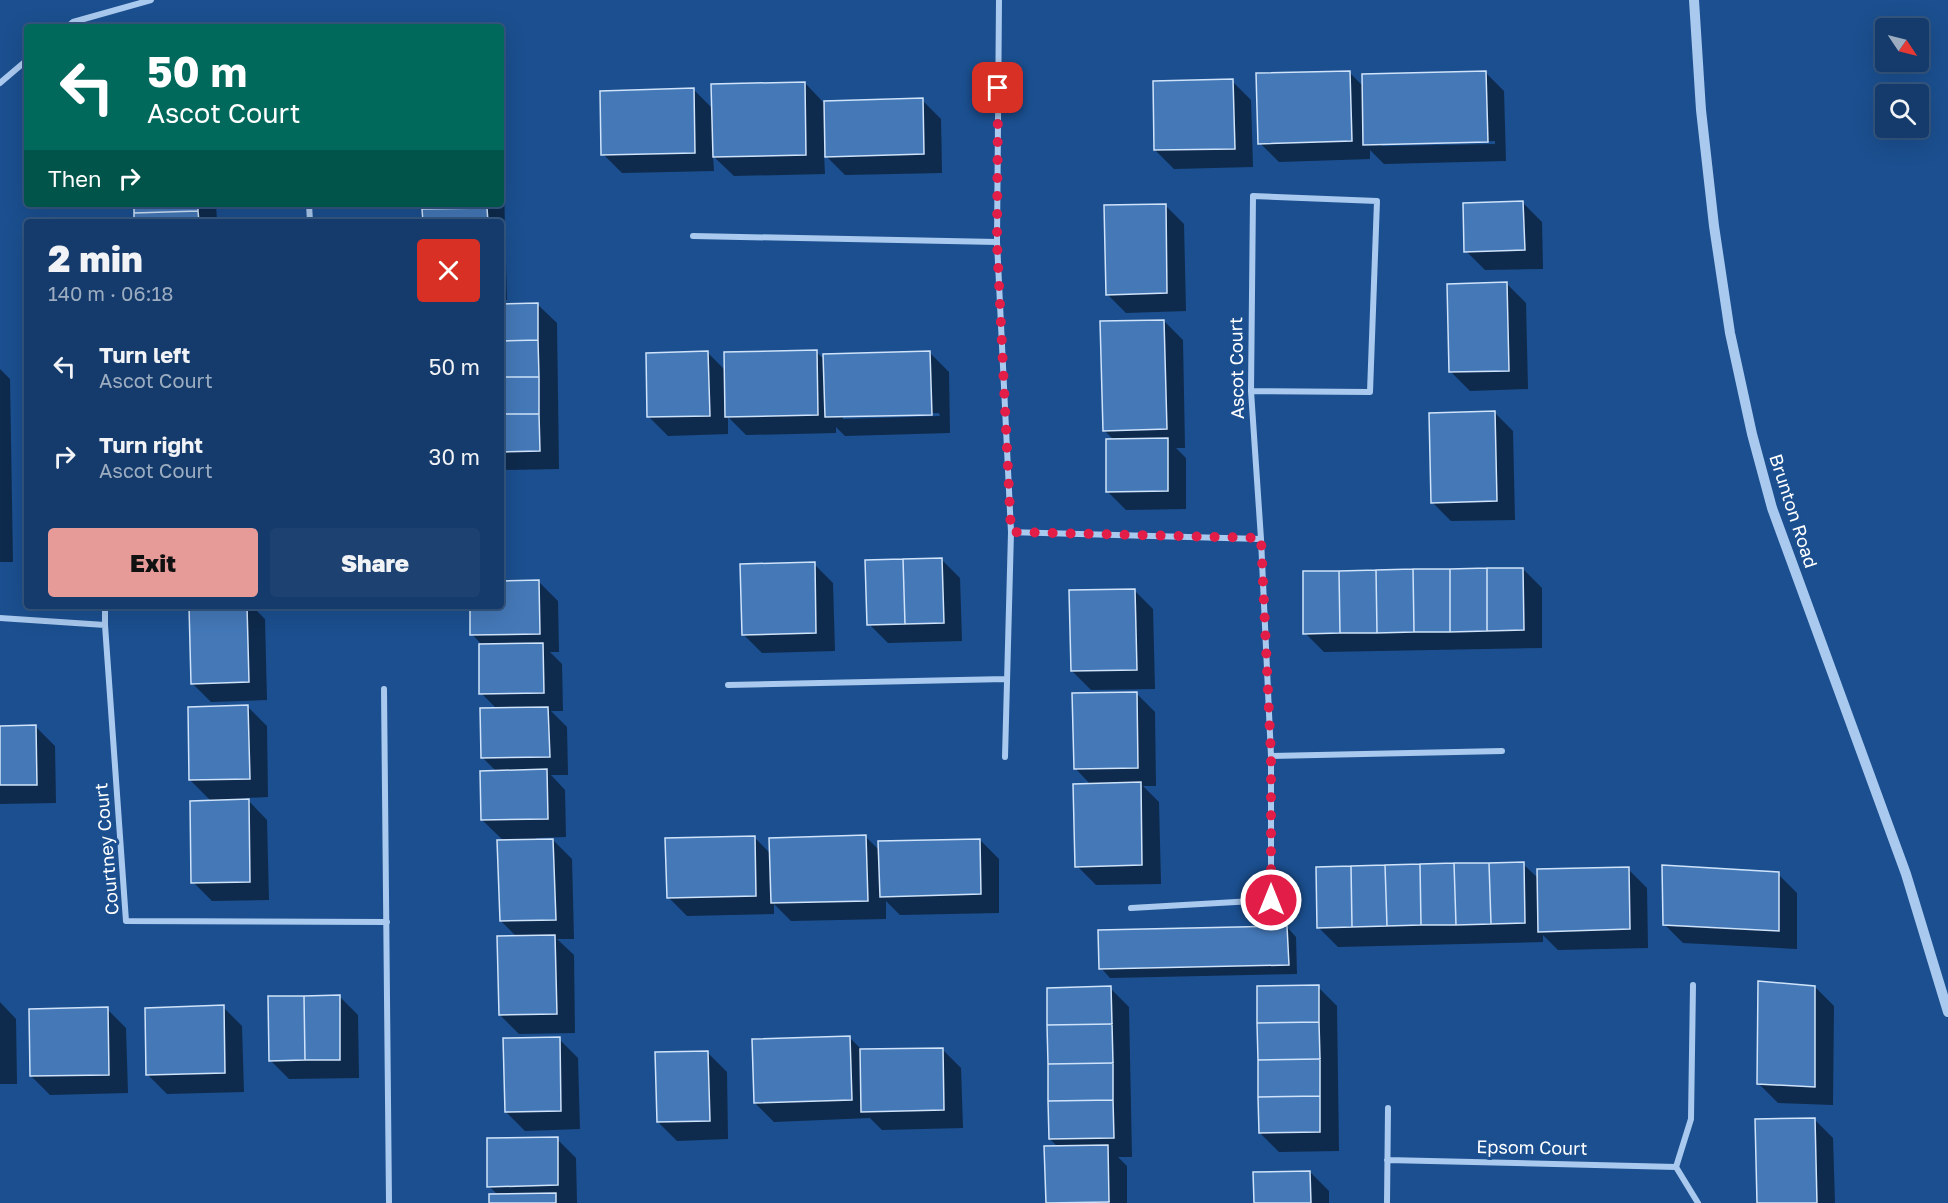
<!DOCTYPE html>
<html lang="en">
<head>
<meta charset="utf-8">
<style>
	:root { --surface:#143b6b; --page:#1d4271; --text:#f1f3f6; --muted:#9dadc1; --line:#33557e; --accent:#e69b98 }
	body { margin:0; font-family:"Golos Text",sans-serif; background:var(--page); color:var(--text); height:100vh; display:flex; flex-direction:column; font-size:22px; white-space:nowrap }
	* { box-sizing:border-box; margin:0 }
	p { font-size:20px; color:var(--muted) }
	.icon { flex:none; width:33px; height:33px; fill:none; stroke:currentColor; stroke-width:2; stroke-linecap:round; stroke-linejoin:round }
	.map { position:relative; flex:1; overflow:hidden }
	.drawer { position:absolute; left:24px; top:219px; width:480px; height:390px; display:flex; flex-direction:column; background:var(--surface); border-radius:6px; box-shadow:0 6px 24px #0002,0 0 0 2px var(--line) }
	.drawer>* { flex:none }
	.guide { position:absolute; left:24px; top:24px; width:480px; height:183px; border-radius:6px; box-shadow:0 6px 24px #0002,0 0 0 2px var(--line); background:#00695c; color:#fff; overflow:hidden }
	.needle { width:39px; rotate:125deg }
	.tools { position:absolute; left:1875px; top:18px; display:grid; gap:12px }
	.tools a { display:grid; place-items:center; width:54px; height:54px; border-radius:6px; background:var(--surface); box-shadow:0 6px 24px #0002,0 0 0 2px var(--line); font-size:30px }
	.pin { position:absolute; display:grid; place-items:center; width:51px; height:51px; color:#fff; margin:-26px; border-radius:12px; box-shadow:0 3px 9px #0006 }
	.me { position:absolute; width:66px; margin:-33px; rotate:0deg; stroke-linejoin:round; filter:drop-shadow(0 0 4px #0008) }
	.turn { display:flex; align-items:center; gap:21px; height:126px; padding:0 24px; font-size:27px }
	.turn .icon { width:78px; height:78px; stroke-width:2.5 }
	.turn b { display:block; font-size:42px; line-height:51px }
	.then { display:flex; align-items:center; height:57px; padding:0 24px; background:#0003; gap:12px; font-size:22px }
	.round { display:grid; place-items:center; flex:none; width:63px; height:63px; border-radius:6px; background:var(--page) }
	.summary { display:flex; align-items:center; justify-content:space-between; height:102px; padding:0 24px }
	h1 { font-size:36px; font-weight:800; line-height:45px }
	.cta { display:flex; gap:12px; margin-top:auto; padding:12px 24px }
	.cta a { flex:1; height:69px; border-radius:6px; background:var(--accent); color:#111; font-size:24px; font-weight:800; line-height:69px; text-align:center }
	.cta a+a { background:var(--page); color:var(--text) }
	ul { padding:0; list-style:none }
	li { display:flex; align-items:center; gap:18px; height:90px; padding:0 24px }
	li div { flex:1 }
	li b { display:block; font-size:22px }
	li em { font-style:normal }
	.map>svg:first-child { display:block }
</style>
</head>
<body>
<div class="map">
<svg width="1948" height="1203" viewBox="0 0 1948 1203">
	<rect width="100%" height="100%" fill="#1b4f8f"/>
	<path fill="#0007" fill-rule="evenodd" d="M1485,72L1504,91L1506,161L1384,164L1370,150V159L1279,162L1260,143L1350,73L1364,87ZM1495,141V144L1382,146V143Z
		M501,79L507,300H501V222H425L424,204H501Z
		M1232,81L1251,100L1253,167L1174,169L1155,150Z
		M805,83L823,102L922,100L941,119L942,173L845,175L824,154L825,174L734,176L713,156L714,171L622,173L603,154L694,90L713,109Z
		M1523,203L1542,222L1543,269L1485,270L1466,251Z
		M135,204H216L217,222H136Z
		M1165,205L1184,224L1186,311L1126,313L1107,294Z
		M1507,284L1526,303L1528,389L1470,391L1451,372Z
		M537,304L557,323L559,469L501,470V305Z
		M1164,321L1183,340L1185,448H1176L1186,458V509L1126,510L1107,491L1114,440L1104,430Z
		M816,352L825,360L930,353L949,372L950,433L845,436L836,427V433L746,435L728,417V434L668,436L649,417L708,353L726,371ZM939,413L940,416L843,419V416Z
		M0,369L10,379L13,562H0Z
		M1494,412L1513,431L1515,520L1451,521L1432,502Z
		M941,559L960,578L962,641L888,643L869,624Z
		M814,564L833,583L835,651L762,653L743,634Z
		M1523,569L1542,588V648L1324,652L1305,633Z
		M501,582H539L558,601L559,652H550L562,664L563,711H551L567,727L568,775H551L565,790L566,837L536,838V841L553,840L572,859L574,939H557L574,955L575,1033L519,1034L500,1015L517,937L501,921L504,841L482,820L497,772L482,757L497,709L481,693L483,646L472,634L471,606H501Z
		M1134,590L1153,609L1155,689L1091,690L1072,671Z
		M190,606H252L265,619L267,700L211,702L192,683Z
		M1136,693L1155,712L1156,786H1143L1159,802L1161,884L1096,885L1077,866L1091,785L1075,768Z
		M248,707L267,726L268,797L246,798L267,820L269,900L212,901L193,882L212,802L190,780Z
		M0,727H36L55,746L56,803L0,804Z
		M866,837L880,851L980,840L999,859V913L900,915L886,901V919L791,921L774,904V914L687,916L668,897L755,838L771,854Z
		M1523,864L1539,879L1628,869L1647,888L1648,948L1558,950L1543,935V942L1338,947L1319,928Z
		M1778,874L1797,893V949L1683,943L1664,924Z
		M1287,927L1296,937L1297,974L1110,978L1101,968Z
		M1318,987L1337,1006L1339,1151L1279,1152L1260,1133Z
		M1815,987L1834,1006L1833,1105L1778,1103L1759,1084Z
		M1110,988L1129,1007L1132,1157H1118L1127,1166V1203H1047L1046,1148H1059L1050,1139Z
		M339,996L358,1015L359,1078L289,1079L270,1060Z
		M0,1002L16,1019L17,1084H0Z
		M223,1007L242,1026L244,1092L167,1094L148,1075Z
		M107,1009L126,1028L128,1093L50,1095L31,1076Z
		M849,1037L863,1051L942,1049L961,1068L963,1128L882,1130L870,1118L774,1122L755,1103Z
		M559,1039L578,1058L580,1129L525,1131L506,1112Z
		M708,1053L727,1072L728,1139L677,1141L658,1122Z
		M1814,1119L1833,1138L1835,1203H1758Z
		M557,1139L576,1158L577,1203H491L499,1196L489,1186Z
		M1310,1172L1329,1191V1203H1255Z"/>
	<path fill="#4478b7" stroke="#cfe3fa" stroke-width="1.5" d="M1350,71L1352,141L1258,144L1256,73Z
		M1486,71L1488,142L1363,145L1362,74Z
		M1233,79L1235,149L1154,150L1153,81Z
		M805,82L806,155L713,157L711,84Z
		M694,88L695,153L601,155L600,91Z
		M923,98L924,154L825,157L824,101Z
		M1523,201L1525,250L1464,252L1463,203Z
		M134,204H198V211L134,213Z
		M422,204H487V208L422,209Z
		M1166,204L1167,293L1106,295L1104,205Z
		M487,208L488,222H423L422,209Z
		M198,211L199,222H134V213Z
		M1507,282L1509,371L1449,372L1447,284Z
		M538,303V340L501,341V304Z
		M1164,320L1167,429L1103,431L1100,321Z
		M538,340L539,377H501V341Z
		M817,350L818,415L725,417L724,352Z
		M708,351L710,416L647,417L646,353Z
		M930,351L932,415L825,417L823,354Z
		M501,377H539V414H501Z
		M1495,411L1497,501L1431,503L1429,413Z
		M501,414H539L540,451L501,452Z
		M1168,438V491L1106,492V439Z
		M942,558L944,623L905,624L903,559Z
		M903,559L905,624L867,625L865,560Z
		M815,562L816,633L742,635L740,564Z
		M1487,568H1523L1524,630L1487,631Z
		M1487,568V631L1450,632V569Z
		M1413,569H1450V632H1414Z
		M1413,569L1414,632L1377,633L1376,570Z
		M1376,570L1377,633H1340L1339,571Z
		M1303,571H1339L1340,633L1303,634Z
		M539,580L540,634L470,635V606H501V581Z
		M1135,589L1137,670L1071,671L1069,590Z
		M189,606H247L249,682L191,684Z
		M543,643L544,693L479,694V644Z
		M1137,692L1138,768L1074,769L1072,693Z
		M248,705L250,779L189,780L188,707Z
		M548,707L550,757L481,758L480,708Z
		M36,725L37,785H0V726Z
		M547,769L548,819L481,820L480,771Z
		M1141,782L1142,865L1075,867L1073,784Z
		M249,799L250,882L191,883L190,801Z
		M866,835L868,901L771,903L769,838Z
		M755,836L756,896L667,898L665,838Z
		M553,839L556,920L500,921L497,840Z
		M980,839L981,894L880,897L878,841Z
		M1524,862L1525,923L1491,924L1489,863Z
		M1454,863H1489L1491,924L1456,925Z
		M1454,863L1456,925H1421L1420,864Z
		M1420,864L1421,925L1387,926L1385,865Z
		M1385,865L1387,926L1352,927L1351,866Z
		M1662,865L1779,872V931L1663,925Z
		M1351,866L1352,927L1317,928L1316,867Z
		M1629,867L1630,929L1538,932L1537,869Z
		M1287,926L1289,965L1099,969L1098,930Z
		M555,935L557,1014L499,1015L497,936Z
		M1758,981L1815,986V1087L1757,1084Z
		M1319,985V1022L1257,1023V986Z
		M1111,986L1112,1024L1047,1025V988Z
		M340,995V1060H305L304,996Z
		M268,996H304L305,1060L269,1061Z
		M224,1005L225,1073L146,1075L145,1008Z
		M108,1007L109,1075L30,1076L29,1009Z
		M1319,1022L1320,1059L1258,1060L1257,1023Z
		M1112,1024L1113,1063L1048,1064L1047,1025Z
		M850,1036L852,1100L754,1103L752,1039Z
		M560,1037L561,1111L505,1112L503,1038Z
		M943,1048L944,1110L861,1112L860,1049Z
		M708,1051L710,1121L657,1122L655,1052Z
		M1320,1059V1096L1258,1097V1060Z
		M1113,1063V1100L1048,1101V1064Z
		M1320,1096V1132L1259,1133L1258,1097Z
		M1113,1100L1114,1138L1049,1139L1048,1101Z
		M1815,1118L1817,1203H1757L1755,1119Z
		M558,1137V1185L487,1187V1138Z
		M1108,1145L1109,1202L1046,1203L1044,1146Z
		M1310,1171L1311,1203H1254L1253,1172Z
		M556,1193V1203H489V1194Z
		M1109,1202V1203H1049Z"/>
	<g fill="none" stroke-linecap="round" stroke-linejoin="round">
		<path stroke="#a9c9ee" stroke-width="6" d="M999,0L997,242L1011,532
			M67,27L73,22L151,0
			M0,83L27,60
			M309,204L310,222
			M693,236L997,242
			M1251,391L1370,392L1377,201L1253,196L1251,391L1261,539L1271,756L1502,751
			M105,606V625L126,921L387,922
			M0,618L105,625
			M728,685L1006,679
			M384,689L389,1203
			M1005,757L1011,532L1261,539
			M1131,908L1271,900V756
			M1387,1160L1676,1167L1691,1119L1693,985
			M1676,1167L1698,1203
			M1387,1203L1388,1108"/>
		<path stroke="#a9c9ee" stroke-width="10" d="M1694,0L1701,110L1714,226L1730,333L1752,434L1772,508L1906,874L1948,1012"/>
	</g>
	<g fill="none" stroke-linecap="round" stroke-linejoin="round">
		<path stroke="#e11d48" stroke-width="10" stroke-dasharray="0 18" d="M998,88L997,242L1011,532L1261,538L1271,756V900"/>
	</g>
	<g text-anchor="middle" stroke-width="6" stroke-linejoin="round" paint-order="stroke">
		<g font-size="18" fill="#fff" stroke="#1b4f8f">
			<text transform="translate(1237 368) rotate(-91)" y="6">Ascot Court</text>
			<text transform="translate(1793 511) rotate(72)" y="6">Brunton Road</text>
			<text transform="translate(107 849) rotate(-95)" y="6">Courtney Court</text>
			<text transform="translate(1532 1148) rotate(1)" y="6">Epsom Court</text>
		</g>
	</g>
</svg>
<div class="tools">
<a><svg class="needle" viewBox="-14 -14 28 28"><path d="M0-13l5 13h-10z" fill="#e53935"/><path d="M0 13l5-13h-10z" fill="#9dadc1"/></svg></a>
<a><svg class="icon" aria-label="search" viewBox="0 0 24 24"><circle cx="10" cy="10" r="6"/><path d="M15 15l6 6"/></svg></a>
</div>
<div class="pin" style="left:998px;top:88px;background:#d93025"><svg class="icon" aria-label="arrive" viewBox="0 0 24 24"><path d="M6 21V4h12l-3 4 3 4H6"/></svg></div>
<svg class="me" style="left:1271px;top:900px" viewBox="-20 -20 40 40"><circle r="17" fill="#e11d48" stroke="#fff" stroke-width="3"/><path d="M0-11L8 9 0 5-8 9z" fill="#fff"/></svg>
<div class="guide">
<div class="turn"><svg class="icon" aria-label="left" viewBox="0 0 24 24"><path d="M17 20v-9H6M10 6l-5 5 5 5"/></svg><div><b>50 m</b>Ascot Court</div></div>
<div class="then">Then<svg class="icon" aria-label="right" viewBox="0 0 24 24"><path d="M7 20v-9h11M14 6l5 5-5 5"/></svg></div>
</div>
<section class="drawer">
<div class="summary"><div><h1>2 min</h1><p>140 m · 06:18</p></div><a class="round" style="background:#d93025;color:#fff"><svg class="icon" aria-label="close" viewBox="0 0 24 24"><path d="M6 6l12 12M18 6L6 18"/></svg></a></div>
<ul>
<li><svg class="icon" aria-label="left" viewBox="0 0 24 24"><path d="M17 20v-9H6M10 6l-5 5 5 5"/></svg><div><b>Turn left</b><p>Ascot Court</p></div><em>50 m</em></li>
<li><svg class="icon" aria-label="right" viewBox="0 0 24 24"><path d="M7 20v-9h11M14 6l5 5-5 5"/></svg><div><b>Turn right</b><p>Ascot Court</p></div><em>30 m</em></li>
</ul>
<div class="cta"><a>Exit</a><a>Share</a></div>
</section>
</div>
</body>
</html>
